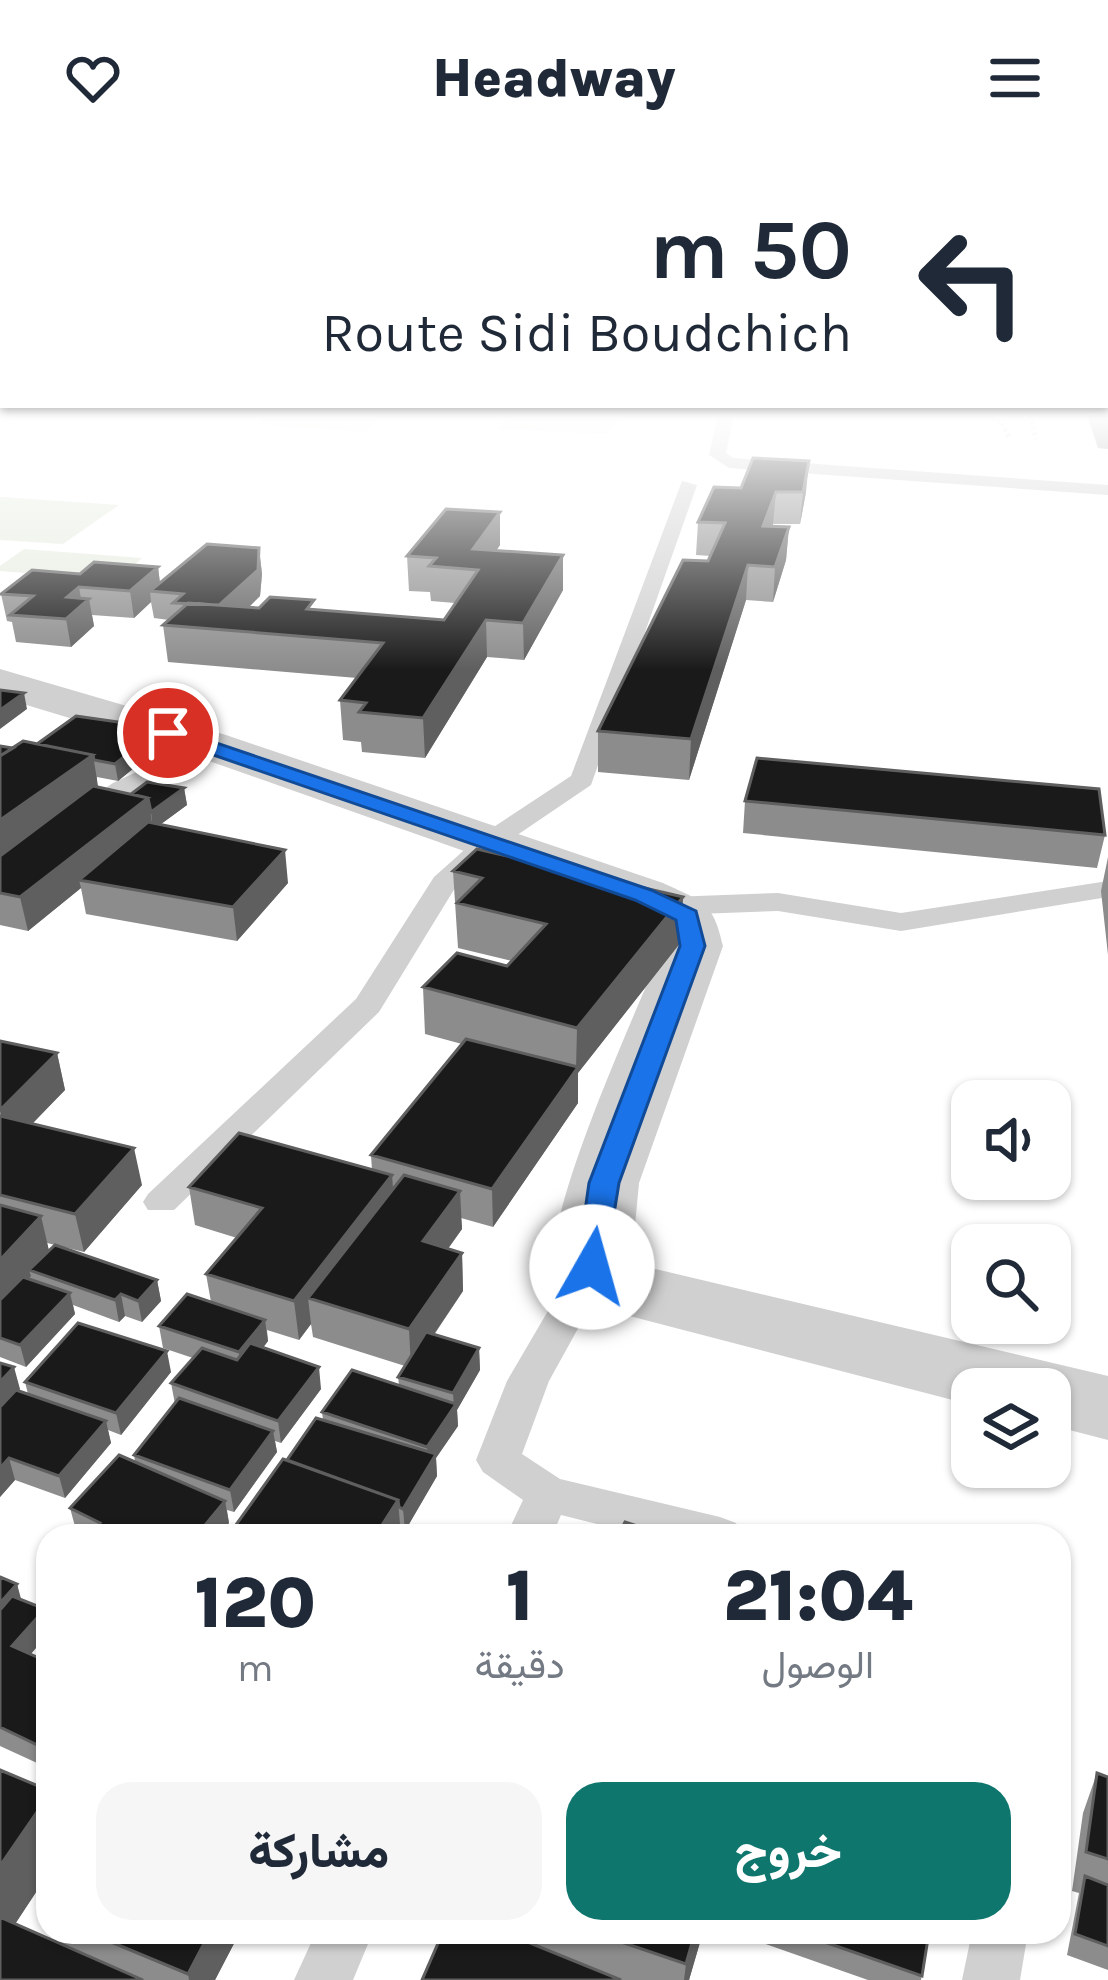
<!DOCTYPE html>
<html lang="ar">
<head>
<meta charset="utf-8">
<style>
	:root { --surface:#fff; --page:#f6f6f7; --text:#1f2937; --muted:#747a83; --accent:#0f766e }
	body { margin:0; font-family:Karla,Vazirmatn,sans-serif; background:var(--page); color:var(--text); direction:rtl; height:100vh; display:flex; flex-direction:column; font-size:45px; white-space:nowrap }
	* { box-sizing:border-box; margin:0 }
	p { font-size:39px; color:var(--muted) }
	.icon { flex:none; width:66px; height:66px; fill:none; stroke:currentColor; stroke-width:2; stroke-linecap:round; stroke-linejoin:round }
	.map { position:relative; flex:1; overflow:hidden; direction:ltr }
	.details { position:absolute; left:36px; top:1368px; width:1035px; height:420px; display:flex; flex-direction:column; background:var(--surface); border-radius:36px; box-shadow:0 3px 9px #0004; direction:rtl }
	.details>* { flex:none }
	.guide { position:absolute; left:0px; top:0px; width:1110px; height:252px; box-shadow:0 3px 9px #0004; direction:rtl; background:#fff; color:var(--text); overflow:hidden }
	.controls { position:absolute; left:951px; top:924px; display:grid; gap:24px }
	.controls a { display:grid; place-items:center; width:120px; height:120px; border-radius:24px; background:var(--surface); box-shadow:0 3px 9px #0004; font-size:60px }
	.pin { position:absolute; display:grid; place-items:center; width:102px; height:102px; color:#fff; margin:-51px; border:6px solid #fff; border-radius:50%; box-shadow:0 3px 12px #0007 }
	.me { position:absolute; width:132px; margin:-66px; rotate:7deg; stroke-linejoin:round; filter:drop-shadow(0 0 9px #0008) }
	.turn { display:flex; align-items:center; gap:42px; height:252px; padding:0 60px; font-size:54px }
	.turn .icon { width:156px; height:156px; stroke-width:2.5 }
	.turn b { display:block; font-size:84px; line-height:102px }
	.eta { display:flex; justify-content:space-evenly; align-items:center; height:204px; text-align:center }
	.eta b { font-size:72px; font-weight:800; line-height:84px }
	.button { display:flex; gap:24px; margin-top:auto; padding:24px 60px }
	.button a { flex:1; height:138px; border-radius:36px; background:var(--accent); color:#fff; font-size:48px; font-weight:800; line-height:138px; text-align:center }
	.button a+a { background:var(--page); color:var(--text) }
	header { display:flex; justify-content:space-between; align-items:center; height:156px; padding:0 60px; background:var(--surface); font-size:54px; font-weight:800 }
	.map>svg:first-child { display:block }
</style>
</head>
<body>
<header><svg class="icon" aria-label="menu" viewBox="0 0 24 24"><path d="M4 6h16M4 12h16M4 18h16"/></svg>Headway<svg class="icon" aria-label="heart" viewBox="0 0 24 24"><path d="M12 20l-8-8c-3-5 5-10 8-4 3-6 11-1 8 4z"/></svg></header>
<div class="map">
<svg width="1108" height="1824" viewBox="0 0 1108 1824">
	<rect width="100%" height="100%" fill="#fff"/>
	<path fill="#e6ecdf" d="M268,259H382L365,276L257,268Z
		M510,259H521L620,263L608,278L498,273Z
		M0,341L119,349L63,388L0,384Z
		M24,393L142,402L116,424L0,415V410Z"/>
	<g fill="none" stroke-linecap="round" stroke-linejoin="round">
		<path stroke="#cdcdcd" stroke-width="4.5" stroke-dasharray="3 3" stroke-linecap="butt" d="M986,259L1002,267L1009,281
			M1030,259L1036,283"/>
		<path fill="#d0d0d0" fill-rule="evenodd" d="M718,259H734L726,297L733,302L1108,329V339L729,312L709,299Z
			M682,325L697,329L591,629L498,692L455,732L379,856L174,1054H148L143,1046L148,1038L356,843L434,721L480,680L571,620Z
			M209,582L221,589L218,594L88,665L79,667L66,659L113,627Z
			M1108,725V741L901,775L778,755L671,759L657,750L671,741L778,737L901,757Z
			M593,1098L607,1102L612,1111L549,1225L522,1298L560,1323L720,1361L736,1367L743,1380H645L561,1359L552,1380H506L523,1344L483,1316L476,1304L507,1225L579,1102Z
			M316,1776H373L353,1824H294Z
			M972,1776H1028L1020,1824H962Z"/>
		<path fill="#d0d0d0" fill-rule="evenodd" d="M0,513L226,579L663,727C703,746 713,745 723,790L639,1027L632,1101L647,1111L1108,1220V1284L1050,1269V1233H972V1249L595,1151C581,1141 561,1131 556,1113C540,1063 640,848 663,790L660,769L623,751L192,599L0,541Z"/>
	</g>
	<path fill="#8c8c8c" d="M1087,259H1108V293L1098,292Z
		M714,331L806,336L800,368H773L772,371H789L786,404L773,446L746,444L689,624L598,616V575L711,400L696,399L698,366Z
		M500,389L496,395L563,434L524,504L487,501L425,602L362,596L361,586L343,584L340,544L357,522L168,506L163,469L169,464L154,462L151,446L134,462L92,459L94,470L71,491L16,486L12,466L7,465L1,438L80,418L158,411L160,427L259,392L262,418L260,440L249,451L315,454L444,464L455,447L431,445L430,436L409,435L407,400Z
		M160,572L162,589L118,625L97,621V631L130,638L184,632L187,649L161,668L288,727L237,785L86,758L81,732L28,775L0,769V590L13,592Z
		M745,645L1105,679L1097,712L743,677Z
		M1108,701V799L1101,735Z
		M453,715L683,741L681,786L578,917V947L493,1071L461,1062L462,1073L448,1093L462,1097L463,1135L434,1179L479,1192L480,1214L457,1254L458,1270L436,1302L437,1320L405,1375L401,1373V1380L287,1304L323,1264L322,1256L399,1229L398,1221L405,1210L313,1181L311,1168L299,1184L267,1174L268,1185L263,1192L321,1233L281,1287L275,1285L277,1296L234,1356L227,1354L229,1367L218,1380H88L76,1374L70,1352L135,1306L134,1299L175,1248L171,1227L193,1202L163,1192L159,1170L211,1146L206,1118L237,1082L195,1069L189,1031L372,1014L371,999L462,888L425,878L423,831L507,810L512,805L458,792Z
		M0,885L57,897L65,934L32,967L142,1029L84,1096L47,1087L49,1095L157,1124L161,1145L142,1166L125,1160L119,1166L73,1149L75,1158L26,1211L0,1201Z
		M0,1207L20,1233L18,1235L28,1238L25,1226L171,1216L121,1279L108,1274L111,1287L65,1342L15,1324L0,1341Z
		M0,1421L17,1428L31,1499L48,1506V1612L0,1590Z
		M1097,1617L1108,1621V1814L1067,1799L1079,1737L1072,1735L1083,1657Z
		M48,1634V1718L15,1768L56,1786L53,1776H240L215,1824H0Z
		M443,1776H703L689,1824H422Z
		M756,1776H929L921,1824H868L754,1784Z"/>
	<path fill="#5f5f5f" d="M809,305L806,336L800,368L803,336Z
		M776,336L773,368L760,404L763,370Z
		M500,356V389L479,420L473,393Z
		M789,371L786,404L773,446L775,411Z
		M259,392L262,418L260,440L225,474L217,451Z
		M563,399V434L524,504L523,467Z
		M748,409L746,444L689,624L691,583Z
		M158,411L161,436L150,435L151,446L134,462L130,435Z
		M79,431L82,449L89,443L94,470L71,491L66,463L67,441Z
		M486,464L487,501L425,602L423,562Z
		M24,537L27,553L0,573V554Z
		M160,572L162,589L118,625L115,608Z
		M93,599L98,630L0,702V664Z
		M184,632L187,649L153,674L151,656Z
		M148,642L153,674L79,724L81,732L28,775L20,741Z
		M285,694L288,727L237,785L233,751Z
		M683,741L681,786L578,917V947L493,1071L492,1033L576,913L577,872Z
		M57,897L65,934L9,992L0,954Z
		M134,992L142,1029L84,1096L75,1058Z
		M392,1019L395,1057L308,1142L311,1168L299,1184L294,1145Z
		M460,1035L462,1073L425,1124L423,1085Z
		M41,1060L50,1099L29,1114L31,1120L0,1154V1104Z
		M462,1097L463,1135L411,1212L409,1173Z
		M157,1124L161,1145L142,1166L138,1145Z
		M70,1137L75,1158L26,1211L20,1189Z
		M121,1138L125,1160L119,1166L115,1144Z
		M265,1164L268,1185L242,1218L239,1196Z
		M479,1192L480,1214L457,1254L458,1270L436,1302L437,1320L405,1375L403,1353L429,1310L427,1291L454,1252L453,1237Z
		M167,1195L171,1216L121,1279L116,1257Z
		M14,1211L20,1233L0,1254V1226Z
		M319,1211L321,1233L281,1287L278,1265Z
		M106,1265L111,1287L65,1342L59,1320Z
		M273,1275L277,1296L234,1356L230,1334Z
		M9,1302L15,1324L0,1341V1312Z
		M398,1344L401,1380H375Z
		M225,1345L229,1367L218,1380H196Z
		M17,1428L23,1450L0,1477V1447Z
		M45,1453L48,1464V1478L19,1512L12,1490Z
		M48,1640V1718L0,1791V1710Z
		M210,1776H240L215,1824H189L188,1818Z
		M695,1776H703L689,1824H684L686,1808Z"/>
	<path fill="#1a1a1a" stroke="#5f5f5f" stroke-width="3" d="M753,302L809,305L803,336H776L763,370L789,371L775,411L748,409L691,583L598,575L683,404L708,405L725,367L698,366L714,331L741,332Z
		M446,353L500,356L473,393L563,399L523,467L486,464L423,562L359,556L366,547L340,544L383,487L163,469L188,447L259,452L270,441L314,444L307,453L444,464L478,414L429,410L436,402L407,400Z
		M207,388L259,392L258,414L219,449L173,447L183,438L150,435Z
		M94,406L158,411L130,435L79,431L67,441L89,443L66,463L10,459L33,440L1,438L32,414L80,418Z
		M0,534L24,537L0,554Z
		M76,560L160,572L115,608L94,604L93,599L37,588Z
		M23,585L93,599L0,664V600Z
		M0,590L13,592L0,600Z
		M757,602L1099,633L1105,679L745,645Z
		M147,626L184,632L151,656L148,642L131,638Z
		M93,630L148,642L20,741L0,737V700Z
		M148,666L285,694L233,751L79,724Z
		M477,693L683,741L577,872L423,831L457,797L507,810L546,768L457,747L482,722L453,715Z
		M466,883L578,911L492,1033L371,999Z
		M0,885L57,897L0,954Z
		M0,960L134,992L75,1058L0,1039Z
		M239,977L392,1019L294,1145L206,1118L262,1052L189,1031Z
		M404,1019L460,1035L423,1085L462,1097L409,1173L308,1142Z
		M0,1049L41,1060L0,1104Z
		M55,1089L157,1124L138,1145L121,1138L115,1144L29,1114Z
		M23,1121L70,1137L20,1189L0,1182V1144Z
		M187,1138L265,1164L239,1196L159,1170Z
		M78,1167L167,1195L116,1257L25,1226Z
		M426,1176L479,1192L453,1237L398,1221Z
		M250,1187L319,1211L278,1265L171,1227L202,1192L237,1204Z
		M0,1207L14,1211L0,1226Z
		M352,1214L456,1248L427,1291L322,1256Z
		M16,1234L106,1265L59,1320L9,1302L0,1312V1251Z
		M179,1242L273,1275L230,1334L134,1299Z
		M316,1262L436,1298L403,1353L399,1351L398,1344L287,1304Z
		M119,1299L225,1345L196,1380H88L100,1367L70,1352Z
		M283,1303L398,1344L375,1380H228Z
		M625,1366L668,1380H618Z
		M0,1421L17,1428L0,1447Z
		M12,1440L45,1453L12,1490L48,1506V1594L0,1571V1454Z
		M0,1614L48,1634V1640L0,1710Z
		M1097,1617L1108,1621V1703L1086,1696Z
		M1085,1720L1108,1729V1790L1075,1778Z
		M0,1761L143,1824H0Z
		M87,1776H210L188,1818Z
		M443,1776H503L621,1824H422Z
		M592,1776H695L686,1808Z
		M796,1776H929L922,1820Z"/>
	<linearGradient id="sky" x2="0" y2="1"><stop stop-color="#9ec6ea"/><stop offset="0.5" stop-color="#fff"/><stop offset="1" stop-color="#fff" stop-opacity="0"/></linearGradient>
	<rect width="1108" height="514" fill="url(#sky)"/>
	<path fill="#1a73e8" stroke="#114b97" stroke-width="3" d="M161,573H175L651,734L696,755L705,790L619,1027L604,1119H581L577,1111L589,1027L680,790L676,764L635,744L161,581Z"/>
</svg>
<div class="controls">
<a><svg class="icon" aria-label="sound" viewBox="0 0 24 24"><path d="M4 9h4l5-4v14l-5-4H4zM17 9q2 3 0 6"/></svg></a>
<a><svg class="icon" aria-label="search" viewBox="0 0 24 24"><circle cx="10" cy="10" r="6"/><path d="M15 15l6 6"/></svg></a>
<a><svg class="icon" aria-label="layers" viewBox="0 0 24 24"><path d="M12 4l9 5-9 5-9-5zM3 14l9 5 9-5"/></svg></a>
</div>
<div class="pin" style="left:168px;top:577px;background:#d93025"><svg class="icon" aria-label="arrive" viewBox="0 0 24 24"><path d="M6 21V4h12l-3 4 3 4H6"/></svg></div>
<svg class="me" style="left:592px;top:1111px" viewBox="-20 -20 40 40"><circle r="19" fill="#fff"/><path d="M0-13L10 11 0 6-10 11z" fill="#1a73e8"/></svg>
<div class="guide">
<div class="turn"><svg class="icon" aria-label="left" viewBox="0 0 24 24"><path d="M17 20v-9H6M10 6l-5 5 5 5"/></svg><div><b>50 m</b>Route Sidi Boudchich</div></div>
</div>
<section class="details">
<div class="eta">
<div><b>21:04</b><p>الوصول</p></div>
<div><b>1</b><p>دقيقة</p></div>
<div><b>120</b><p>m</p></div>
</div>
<div class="button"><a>خروج</a><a>مشاركة</a></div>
</section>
</div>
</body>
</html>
